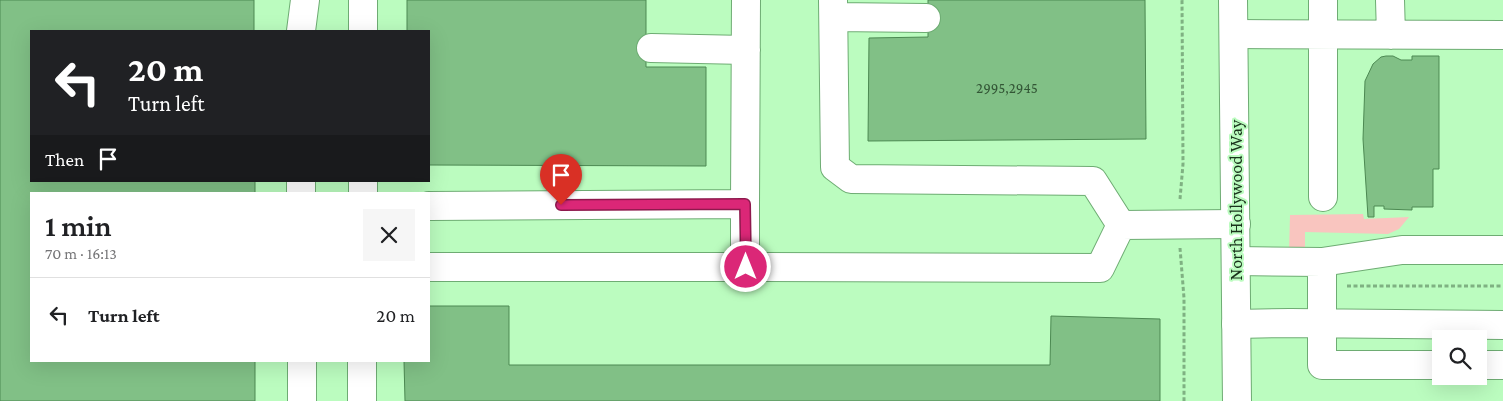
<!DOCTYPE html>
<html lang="en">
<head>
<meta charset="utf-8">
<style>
	:root { --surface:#fff; --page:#f6f6f6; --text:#202124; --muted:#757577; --line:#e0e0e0 }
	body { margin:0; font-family:"Crimson Pro",serif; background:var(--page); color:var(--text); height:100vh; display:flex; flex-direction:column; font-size:19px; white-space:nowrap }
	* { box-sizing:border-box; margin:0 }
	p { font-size:16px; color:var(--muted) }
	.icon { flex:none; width:28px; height:28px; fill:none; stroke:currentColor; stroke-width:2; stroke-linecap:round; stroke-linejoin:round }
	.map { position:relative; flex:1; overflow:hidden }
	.side { position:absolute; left:30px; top:192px; width:400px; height:170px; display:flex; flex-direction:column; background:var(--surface); border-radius:0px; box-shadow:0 5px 20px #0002 }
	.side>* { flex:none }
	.guide { position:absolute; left:30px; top:30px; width:400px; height:152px; border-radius:0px; box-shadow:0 5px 20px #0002; background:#202124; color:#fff; overflow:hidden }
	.fabs { position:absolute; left:1432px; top:330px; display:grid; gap:10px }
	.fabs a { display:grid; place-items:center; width:55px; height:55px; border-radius:0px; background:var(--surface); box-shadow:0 5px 20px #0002; font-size:25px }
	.pin { position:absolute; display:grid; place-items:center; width:42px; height:42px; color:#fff; margin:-51px -21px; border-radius:50% 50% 50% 0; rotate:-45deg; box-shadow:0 0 5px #0007 }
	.pin .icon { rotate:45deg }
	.me { position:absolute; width:55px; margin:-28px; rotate:0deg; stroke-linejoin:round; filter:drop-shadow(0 0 4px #0008) }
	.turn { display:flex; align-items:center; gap:18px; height:105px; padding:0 15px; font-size:22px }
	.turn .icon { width:65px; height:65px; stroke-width:2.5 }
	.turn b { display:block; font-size:35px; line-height:42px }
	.then { display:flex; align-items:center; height:48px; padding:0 15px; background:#0003; gap:10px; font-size:19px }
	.round { display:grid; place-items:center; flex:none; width:52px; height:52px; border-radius:0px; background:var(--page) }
	.head { display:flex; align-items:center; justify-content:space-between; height:85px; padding:0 15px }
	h1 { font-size:30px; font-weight:600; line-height:38px }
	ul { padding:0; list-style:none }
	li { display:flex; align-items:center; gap:15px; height:75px; padding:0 15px; border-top:1px solid var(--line) }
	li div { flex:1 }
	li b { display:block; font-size:19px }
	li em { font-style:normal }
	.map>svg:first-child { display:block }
</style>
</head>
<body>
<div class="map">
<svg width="1503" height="401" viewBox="0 0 1503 401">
	<rect width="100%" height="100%" fill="#bbfcbf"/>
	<path fill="#f9c5bf" d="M1363,214L1364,219L1409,217L1399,229L1388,234L1305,232V248L1289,253L1290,215Z"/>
	<path fill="#81c086" stroke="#4c8952" d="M0,0H254V31H31V181H255V194H31V361H255V401H0Z
		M407,0H646V67H706V166L429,165V31H407Z
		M928,0H1145L1146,139L868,141L869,38L928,37Z
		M1386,56H1393L1401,60H1412V56H1439V169H1433V207H1412V210L1384,209V206H1374V217H1368L1363,139L1365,81L1373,64L1381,57Z
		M429,306H509V365H1050L1051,316L1160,319V401H405L404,361H429Z"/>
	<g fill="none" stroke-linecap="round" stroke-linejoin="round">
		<g stroke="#6eac73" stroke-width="30">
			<path id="minor" d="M833,0L835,167L851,179L1093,181L1121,225
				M1323,0V197
				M1390,0L1391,35
				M834,17L926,18
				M301,31L305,0
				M363,31V0
				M1234,34L1503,35
				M651,48L746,50
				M301,181V194
				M363,181V194
				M745,204V267L1100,268L1121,225L1236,224
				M429,206L745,204L746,0
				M1236,261L1322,262L1402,250H1503
				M1322,262V365H1441
				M429,267H745
				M1236,324L1290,323L1503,325
				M302,361V401
				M1479,365H1503
				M362,401V361"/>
		</g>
		<g stroke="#6eac73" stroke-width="30">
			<path id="major" d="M1233,0L1237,401"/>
		</g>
		<path stroke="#7fb182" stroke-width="3" stroke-dasharray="4 2.5" stroke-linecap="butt" d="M1180,199L1183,164L1182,0
			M1180,248L1184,298V401
			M1347,286H1503"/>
		<use href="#minor" stroke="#fff" stroke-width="28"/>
		<use href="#major" stroke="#fff" stroke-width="28"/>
	</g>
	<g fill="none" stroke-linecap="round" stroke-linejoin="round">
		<g stroke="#8e194d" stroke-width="12">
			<path id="route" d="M561,205L745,204L746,267"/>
		</g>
		<use href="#route" stroke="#db2777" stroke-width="9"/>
	</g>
	<g text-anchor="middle" stroke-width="4" stroke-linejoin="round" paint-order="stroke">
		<g font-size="15" fill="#335636">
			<text x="1007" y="93">2995,2945</text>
		</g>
		<g font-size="18" fill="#19321b" stroke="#bbfcbf">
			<text transform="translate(1236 200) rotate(-90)" y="6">North Hollywood Way</text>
		</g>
	</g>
</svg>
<div class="fabs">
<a><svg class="icon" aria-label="search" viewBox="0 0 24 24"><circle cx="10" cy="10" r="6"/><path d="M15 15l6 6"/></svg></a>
</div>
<div class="pin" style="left:561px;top:205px;background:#d93025"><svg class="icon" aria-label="arrive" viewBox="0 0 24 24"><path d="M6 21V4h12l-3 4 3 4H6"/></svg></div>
<svg class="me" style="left:746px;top:267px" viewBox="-20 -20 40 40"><circle r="17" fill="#db2777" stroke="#fff" stroke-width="3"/><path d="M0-11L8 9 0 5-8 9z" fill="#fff"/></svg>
<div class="guide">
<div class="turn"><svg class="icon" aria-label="left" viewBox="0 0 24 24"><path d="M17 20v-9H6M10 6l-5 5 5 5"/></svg><div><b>20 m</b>Turn left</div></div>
<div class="then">Then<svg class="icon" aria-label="arrive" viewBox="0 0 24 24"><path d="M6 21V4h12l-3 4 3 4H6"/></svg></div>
</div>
<section class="side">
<div class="head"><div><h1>1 min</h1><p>70 m · 16:13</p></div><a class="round"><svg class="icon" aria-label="close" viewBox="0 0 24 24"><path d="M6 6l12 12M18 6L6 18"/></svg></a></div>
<ul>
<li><svg class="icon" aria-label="left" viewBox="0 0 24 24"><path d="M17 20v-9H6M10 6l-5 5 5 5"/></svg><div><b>Turn left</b></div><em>20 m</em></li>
</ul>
</section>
</div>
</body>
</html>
